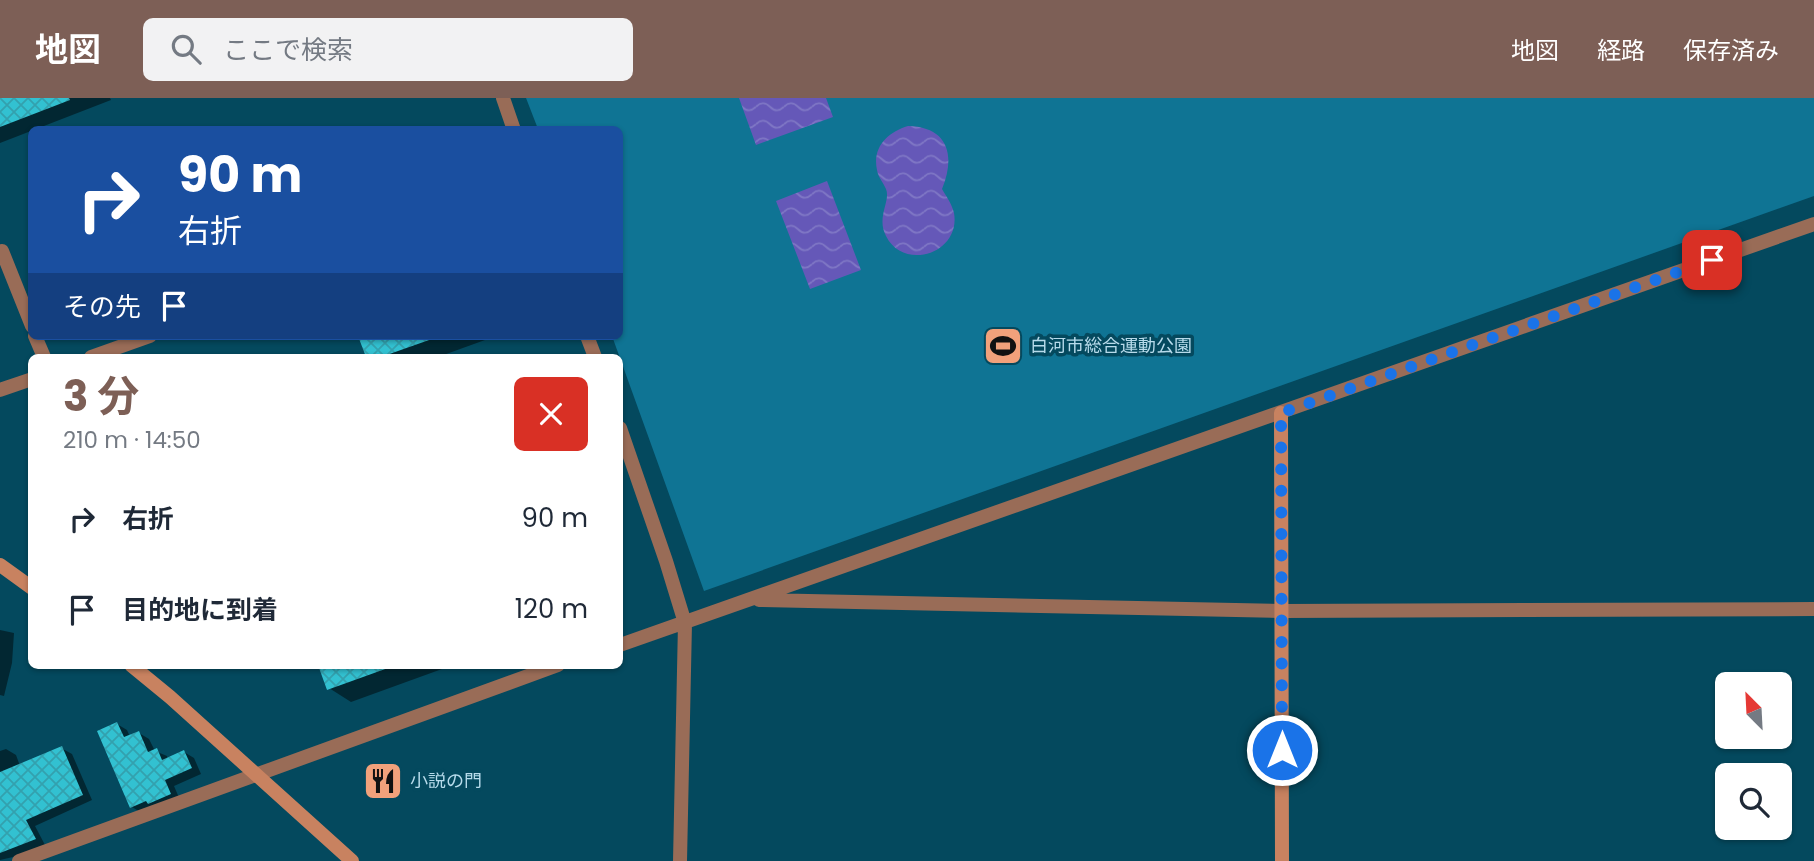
<!DOCTYPE html>
<html lang="ja">
<head>
<meta charset="utf-8">
<style>
	:root { --surface:#fff; --page:#f2f2f3; --text:#1f2937; --muted:#747a83; --accent:#7d5f56 }
	body { margin:0; font-family:Poppins,"Noto Sans JP",sans-serif; background:var(--page); color:var(--text); height:100vh; display:flex; flex-direction:column; font-size:26px; white-space:nowrap }
	* { box-sizing:border-box; margin:0 }
	p { font-size:23px; color:var(--muted) }
	.icon { flex:none; width:38px; height:38px; fill:none; stroke:currentColor; stroke-width:2; stroke-linecap:round; stroke-linejoin:round }
	.map { position:relative; flex:1; overflow:hidden }
	.sheet { position:absolute; left:28px; top:256px; width:595px; height:315px; display:flex; flex-direction:column; background:var(--surface); border-radius:10px; box-shadow:0 2px 5px #0004 }
	.sheet>* { flex:none }
	.banner { position:absolute; left:28px; top:28px; width:595px; height:214px; border-radius:10px; box-shadow:0 2px 5px #0004; background:#1a4fa0; color:#fff; overflow:hidden }
	.needle { width:46px; rotate:336deg }
	.buttons { position:absolute; left:1715px; top:574px; display:grid; gap:14px }
	.buttons a { display:grid; place-items:center; width:77px; height:77px; border-radius:10px; background:var(--surface); box-shadow:0 2px 5px #0004; font-size:35px }
	.pin { position:absolute; display:grid; place-items:center; width:60px; height:60px; color:#fff; margin:-30px; border-radius:14px; box-shadow:0 4px 10px #0006 }
	.me { position:absolute; width:77px; margin:-38px; rotate:0deg; stroke-linejoin:round; filter:drop-shadow(0 0 5px #0008) }
	.turn { display:flex; align-items:center; gap:24px; height:147px; padding:0 35px; font-size:32px }
	.turn .icon { width:91px; height:91px; stroke-width:2.5 }
	.turn b { display:block; font-size:49px; line-height:60px }
	.then { display:flex; align-items:center; height:66px; padding:0 35px; background:#0003; gap:14px; font-size:26px }
	.round { display:grid; place-items:center; flex:none; width:74px; height:74px; border-radius:10px; background:var(--page) }
	.overview { display:flex; align-items:center; justify-content:space-between; height:119px; padding:0 35px }
	h1 { font-size:42px; font-weight:700; line-height:52px; color:var(--accent) }
	ul { padding:0; list-style:none }
	li { display:flex; align-items:center; gap:21px; height:91px; padding:0 35px }
	li div { flex:1 }
	li b { display:block; font-size:26px }
	li em { font-style:normal }
	header { display:flex; align-items:center; gap:42px; box-sizing:border-box; height:98px; padding:0 35px; background:var(--accent); color:#fff }
	header strong { font-size:33px }
	nav { display:flex; gap:38px; margin-inline-start:auto; font-size:24px }
	.search { width:490px; height:63px; background:var(--page); display:flex; align-items:center; gap:18px; box-sizing:border-box; padding:0 24px; border-radius:10px; color:var(--muted); font-size:26px }
	.map>svg:first-child { display:block }
</style>
</head>
<body>
<header>
<strong>地図</strong>
<div class="search"><svg class="icon" aria-label="search" viewBox="0 0 24 24"><circle cx="10" cy="10" r="6"/><path d="M15 15l6 6"/></svg>ここで検索</div>
<nav><a>地図</a><a>経路</a><a>保存済み</a></nav>
</header>
<div class="map">
<svg width="1814" height="763" viewBox="0 0 1814 763">
	<defs>
		<pattern id="water-waves" width="16" height="10" patternUnits="userSpaceOnUse" patternTransform="scale(1.75)"><rect width="16" height="10" fill="#6558b8"/><path d="M0 5q4-4 8 0t8 0" fill="none" stroke="#7f77c5"/></pattern>
		<pattern id="building-cross-hatch" width="8" height="8" patternUnits="userSpaceOnUse" patternTransform="scale(1.75)"><rect width="8" height="8" fill="#32c1d1"/><path d="M0 0l8 8M0 8l8-8" fill="none" stroke="#33a1ae"/></pattern>
	</defs>
	<rect width="100%" height="100%" fill="#04495e"/>
	<path fill="#0f7494" d="M526,0H1814V98L704,493L612,238H620V32L538,31Z"/>
	<path fill="url(#water-waves)" d="M739,0H826L833,19L756,47Z
		M908,28C948,29 956,57 942,91C946,98 952,106 954,115C961,155 904,174 886,138C876,119 891,103 886,91C883,84 878,79 877,72C872,49 888,34 908,28Z
		M827,83L861,172L810,191L776,103Z"/>
	<path fill="#0007" d="M0,0H110L111,2L0,45Z
		M360,238H496L438,259H368Z
		M0,532L14,535L12,565L4,598L0,597Z
		M320,567H453L351,604L329,590Z
		M117,626L127,632L130,639L139,635L149,641L155,653L167,658L168,661L184,654L194,660L201,676L174,688L180,702L142,715L132,709Z
		M61,650L72,656L92,702L35,728L45,747L26,756L0,762V653L6,651L16,657L20,668Z"/>
	<path fill="url(#building-cross-hatch)" d="M0,0H69L70,2L0,29Z
		M358,238H431L432,241L381,259H366Z
		M318,567H388V570L327,592Z
		M117,624L124,639L139,633L148,654L157,650L162,662L184,652L192,670L165,682L171,696L148,706L146,703L130,710L97,633Z
		M62,648L83,697L26,722L36,741L0,755V674Z"/>
	<g fill="none" stroke-linecap="round" stroke-linejoin="round">
		<path stroke="#996c57" stroke-width="14" d="M503,0L514,32
			M2,153L32,228
			M35,238L44,259
			M587,238L595,259
			M91,259L150,238
			M0,292L32,281
			M620,330L666,463L685,525L680,763
			M759,502L1282,513L1814,511
			M620,547L1814,126
			M19,763L558,567"/>
		<path stroke="#c88260" stroke-width="14" d="M1281,315L1282,763
			M0,467L32,490
			M131,567L170,599L352,763"/>
	</g>
	<g fill="none" stroke-linecap="round" stroke-linejoin="round">
		<path stroke="#1a73e8" stroke-width="12" stroke-dasharray="0 21.6" d="M1282,652L1281,315L1712,162"/>
	</g>
	<defs>
		<g id="stadium-square" transform="scale(2.0125)"><rect x="-9" y="-9" width="18" height="18" rx="4" fill="#f1a17b" stroke="#04495e"/><path d="M0-5a6.5 5 0 1 0 0 10a6.5 5 0 1 0 0-10ZM-3.5-1.8h7v3.6h-7Z" fill="#111"/></g>
		<g id="restaurant-square" transform="scale(2.0125)"><rect x="-9" y="-9" width="18" height="18" rx="4" fill="#f1a17b" stroke="#04495e"/><path d="M-5-6h1v4h1v-4h1v4h1v-4h1v5L-1.5 .5V6h-2V.5L-5-1ZM5-6V6H3V1.5H1.5Q1.5-4 5-6Z" fill="#111"/></g>
	</defs>
	<g fill-rule="evenodd">
		<use href="#stadium-square" x="1003" y="248"/>
		<use href="#restaurant-square" x="383" y="683"/>
	</g>
	<g text-anchor="middle" stroke-width="7" stroke-linejoin="round" paint-order="stroke">
		<g font-size="18" fill="#b7dbeb" stroke="#04495e" text-anchor="start">
			<text x="1030" y="254">白河市総合運動公園</text>
			<text x="410" y="689">小説の門</text>
		</g>
	</g>
</svg>
<div class="buttons">
<a><svg class="needle" viewBox="-14 -14 28 28"><path d="M0-13l5 13h-10z" fill="#e53935"/><path d="M0 13l5-13h-10z" fill="#747a83"/></svg></a>
<a><svg class="icon" aria-label="search" viewBox="0 0 24 24"><circle cx="10" cy="10" r="6"/><path d="M15 15l6 6"/></svg></a>
</div>
<div class="pin" style="left:1712px;top:162px;background:#d93025"><svg class="icon" aria-label="arrive" viewBox="0 0 24 24"><path d="M6 21V4h12l-3 4 3 4H6"/></svg></div>
<svg class="me" style="left:1282px;top:652px" viewBox="-20 -20 40 40"><circle r="17" fill="#1a73e8" stroke="#fff" stroke-width="3"/><path d="M0-11L8 9 0 5-8 9z" fill="#fff"/></svg>
<div class="banner">
<div class="turn"><svg class="icon" aria-label="right" viewBox="0 0 24 24"><path d="M7 20v-9h11M14 6l5 5-5 5"/></svg><div><b>90 m</b>右折</div></div>
<div class="then">その先<svg class="icon" aria-label="arrive" viewBox="0 0 24 24"><path d="M6 21V4h12l-3 4 3 4H6"/></svg></div>
</div>
<section class="sheet">
<div class="overview"><div><h1>3 分</h1><p>210 m · 14:50</p></div><a class="round" style="background:#d93025;color:#fff"><svg class="icon" aria-label="close" viewBox="0 0 24 24"><path d="M6 6l12 12M18 6L6 18"/></svg></a></div>
<ul>
<li><svg class="icon" aria-label="right" viewBox="0 0 24 24"><path d="M7 20v-9h11M14 6l5 5-5 5"/></svg><div><b>右折</b></div><em>90 m</em></li>
<li><svg class="icon" aria-label="arrive" viewBox="0 0 24 24"><path d="M6 21V4h12l-3 4 3 4H6"/></svg><div><b>目的地に到着</b></div><em>120 m</em></li>
</ul>
</section>
</div>
</body>
</html>
